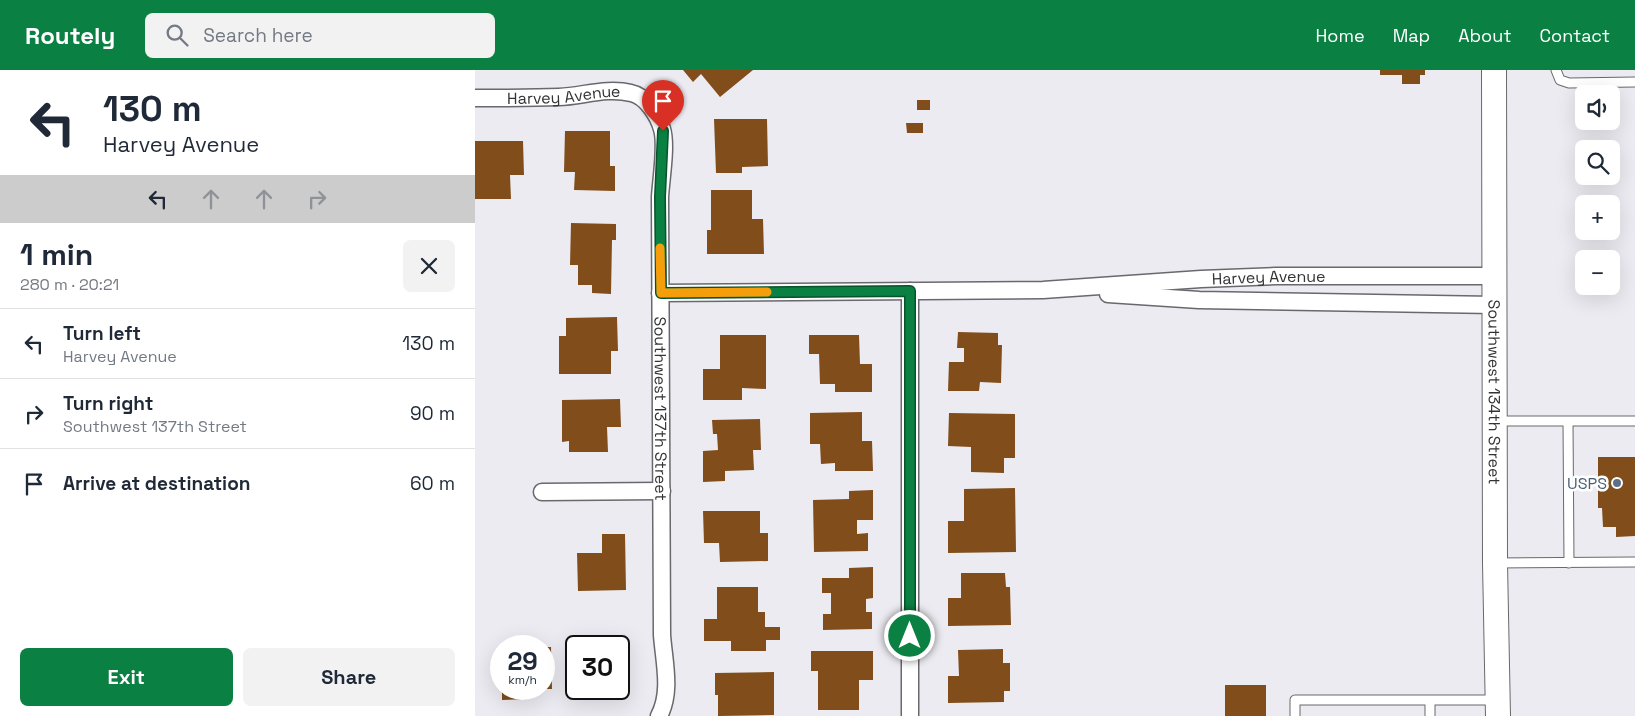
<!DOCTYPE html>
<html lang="en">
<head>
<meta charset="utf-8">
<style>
	:root { --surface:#fff; --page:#f2f2f3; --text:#1f2937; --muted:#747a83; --line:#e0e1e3; --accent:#0b8043 }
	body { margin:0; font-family:"Space Grotesk",sans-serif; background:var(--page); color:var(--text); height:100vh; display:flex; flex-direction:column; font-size:19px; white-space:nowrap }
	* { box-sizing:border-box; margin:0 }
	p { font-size:16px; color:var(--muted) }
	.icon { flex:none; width:28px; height:28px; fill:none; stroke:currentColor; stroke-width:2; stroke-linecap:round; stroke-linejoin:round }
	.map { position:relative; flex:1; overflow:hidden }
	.sheet { display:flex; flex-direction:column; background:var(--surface); width:475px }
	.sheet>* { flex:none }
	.hud { background:#fff; color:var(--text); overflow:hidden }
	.controls { position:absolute; left:1100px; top:15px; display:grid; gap:10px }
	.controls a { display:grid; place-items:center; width:45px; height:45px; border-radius:8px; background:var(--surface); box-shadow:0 5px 20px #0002; font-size:25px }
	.speed { position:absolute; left:15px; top:565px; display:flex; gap:10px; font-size:25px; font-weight:700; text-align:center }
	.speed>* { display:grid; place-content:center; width:65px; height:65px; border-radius:50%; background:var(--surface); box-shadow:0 5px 20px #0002; line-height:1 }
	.speed small { font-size:12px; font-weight:400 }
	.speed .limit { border:2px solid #111; border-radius:8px; background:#fff; color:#111 }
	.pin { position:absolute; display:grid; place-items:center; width:42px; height:42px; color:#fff; margin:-51px -21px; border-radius:50% 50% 50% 0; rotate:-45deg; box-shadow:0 0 5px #0007 }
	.pin .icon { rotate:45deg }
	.me { position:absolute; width:55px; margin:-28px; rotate:0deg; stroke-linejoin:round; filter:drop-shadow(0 0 4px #0008) }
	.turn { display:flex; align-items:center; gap:18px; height:105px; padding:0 20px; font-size:22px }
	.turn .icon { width:65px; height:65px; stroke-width:2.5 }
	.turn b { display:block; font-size:35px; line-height:42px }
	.lanes { display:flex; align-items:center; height:48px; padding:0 20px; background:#0003; justify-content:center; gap:25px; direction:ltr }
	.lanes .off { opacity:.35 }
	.round { display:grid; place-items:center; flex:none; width:52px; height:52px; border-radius:8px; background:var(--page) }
	.headline { display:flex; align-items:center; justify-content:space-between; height:85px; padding:0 20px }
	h1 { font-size:30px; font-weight:800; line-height:38px }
	.action { display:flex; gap:10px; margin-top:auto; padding:10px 20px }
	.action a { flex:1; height:58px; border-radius:8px; background:var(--accent); color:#fff; font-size:20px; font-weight:800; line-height:58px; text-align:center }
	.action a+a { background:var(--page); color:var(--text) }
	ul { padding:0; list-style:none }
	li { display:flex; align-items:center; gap:15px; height:70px; padding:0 20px; border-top:1px solid var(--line) }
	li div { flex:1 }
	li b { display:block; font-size:19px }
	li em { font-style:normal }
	header { display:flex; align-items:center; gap:30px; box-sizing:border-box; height:70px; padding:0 25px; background:var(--accent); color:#fff }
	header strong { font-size:24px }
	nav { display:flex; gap:28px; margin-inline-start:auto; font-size:18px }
	.search { width:350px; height:45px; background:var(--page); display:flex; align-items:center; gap:12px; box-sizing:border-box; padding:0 18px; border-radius:8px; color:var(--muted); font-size:19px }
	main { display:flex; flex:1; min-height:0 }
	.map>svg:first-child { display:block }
</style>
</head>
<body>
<header>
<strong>Routely</strong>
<div class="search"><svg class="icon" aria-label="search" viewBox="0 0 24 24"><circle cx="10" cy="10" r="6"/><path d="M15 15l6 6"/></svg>Search here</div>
<nav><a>Home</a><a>Map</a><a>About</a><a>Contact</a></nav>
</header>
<main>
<section class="sheet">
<div class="hud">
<div class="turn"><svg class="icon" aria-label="left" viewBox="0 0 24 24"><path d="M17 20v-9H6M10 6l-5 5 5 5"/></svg><div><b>130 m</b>Harvey Avenue</div></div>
<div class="lanes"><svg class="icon" aria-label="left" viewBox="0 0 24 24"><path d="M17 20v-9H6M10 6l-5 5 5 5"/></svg><svg class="icon off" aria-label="ahead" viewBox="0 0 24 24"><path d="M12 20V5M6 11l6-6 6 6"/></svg><svg class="icon off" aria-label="ahead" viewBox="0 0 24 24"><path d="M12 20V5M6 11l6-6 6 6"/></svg><svg class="icon off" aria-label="right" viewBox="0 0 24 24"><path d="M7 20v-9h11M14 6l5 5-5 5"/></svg></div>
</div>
<div class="headline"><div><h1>1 min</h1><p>280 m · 20:21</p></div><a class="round"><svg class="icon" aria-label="close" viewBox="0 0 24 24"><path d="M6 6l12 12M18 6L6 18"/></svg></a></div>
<ul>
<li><svg class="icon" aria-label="left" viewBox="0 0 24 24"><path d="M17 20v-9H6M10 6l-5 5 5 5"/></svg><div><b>Turn left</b><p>Harvey Avenue</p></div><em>130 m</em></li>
<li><svg class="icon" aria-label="right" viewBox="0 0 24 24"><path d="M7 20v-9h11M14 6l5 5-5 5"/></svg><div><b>Turn right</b><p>Southwest 137th Street</p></div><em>90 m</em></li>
<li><svg class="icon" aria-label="arrive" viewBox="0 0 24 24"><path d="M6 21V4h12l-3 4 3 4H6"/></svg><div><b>Arrive at destination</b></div><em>60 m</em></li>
</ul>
<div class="action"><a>Exit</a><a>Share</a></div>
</section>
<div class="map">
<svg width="1160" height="646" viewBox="0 0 1160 646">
	<rect width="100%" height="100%" fill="#ecebf1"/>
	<path fill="#814d1a" d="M208,0H278L245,27L226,4L218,12Z
		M905,0H950V5H945V14H927V5H905Z
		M442,30H455V40H442Z
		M239,49H292L293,96L267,97V103H241Z
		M431,53H448V63H432Z
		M90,61H135V96H140V121L99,120L100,102H89Z
		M0,71H48L49,105H35L36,129H0Z
		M236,120H277V149H288L289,184H232V160H236Z
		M96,153L141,154V170H137L136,224L117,223V215H103V195H95Z
		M142,247L143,281H136V304H84V266H91V248Z
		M483,262L523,263V275H527L526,313L505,312L504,321H473L474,292H489V278H482Z
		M245,265H291V319L267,318V330H228V299H245Z
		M334,265H384L385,294H397V322H360V314H345L344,284H334Z
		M145,329L146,357H132L133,382H94V371L87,372V330Z
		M387,342V371H397L398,401H360V393L346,394L345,374H335V343Z
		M474,343L540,344V388H529V403L496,402V377L473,376Z
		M285,349L286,380H278L279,400L250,401V411L228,412V381L243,380L242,364H238L237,350Z
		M1123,387H1160V466L1141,467V457H1128L1127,438H1123Z
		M540,418L541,482L473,483V451H489V419Z
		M398,420V450H382V464L393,463V481L339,482L338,430L374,429V421Z
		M228,441H285V463H293V491L245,492L244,473H229Z
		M127,464H150L151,520L103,521L102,483H127Z
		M398,497V528L391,529V542H397V559L348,560V544H356V523H347V508H374V498Z
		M486,503H530L531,517H535L536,555L473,556V528H486Z
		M242,517H283V542H290V557H305V570H291V581H256V571H229V549H242Z
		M94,576H101V619H144V606L152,605V628L124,629V625L95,626Z
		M69,577H76L77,619H69Z
		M528,579V593H535V621H529V632L473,633V606H484L483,580Z
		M336,581H398V610H384V640H343V601H336Z
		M299,602V645L243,646V625H240V603Z
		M750,615H791V646H750Z
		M27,619H54V629L27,630Z"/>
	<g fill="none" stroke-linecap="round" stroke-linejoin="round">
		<g stroke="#69686d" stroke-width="11">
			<path id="lane" d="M1081,0L1085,10L1094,13L1160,12
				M1020,351H1160
				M1093,351L1094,493
				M1020,493L1160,492
				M820,646V630H1021
				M955,646V630"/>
		</g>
		<g stroke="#69686d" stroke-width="19">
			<g id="street">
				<path id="s1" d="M0,28C28,28 56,28 84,27C108,26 132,17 156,23C171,26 183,45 187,59C192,75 186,109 185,127L187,565C189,592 197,622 184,646"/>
				<path d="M435,221V646"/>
				<path id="s2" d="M185,223L568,220L726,209L801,206H1019"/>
				<path d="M633,224L724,230L1019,235"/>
				<path d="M67,422L187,421"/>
			</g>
		</g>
		<g stroke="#69686d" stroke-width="26">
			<g id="secondary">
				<path id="s3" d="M1019,0L1020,493L1023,646"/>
			</g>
		</g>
		<use href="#lane" stroke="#fff" stroke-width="9"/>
		<use href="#street" stroke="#fff" stroke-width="16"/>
		<use href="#secondary" stroke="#fff" stroke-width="24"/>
	</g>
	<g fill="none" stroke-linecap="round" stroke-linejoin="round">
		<g stroke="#07532c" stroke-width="12">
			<path id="route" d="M188,61L185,127L186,223L435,221V566"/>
		</g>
		<use href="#route" stroke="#0b8043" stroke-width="9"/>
		<path stroke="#f59e0b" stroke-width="9" d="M185,178L186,223L292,222"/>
	</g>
	<circle fill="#5c6f8a" stroke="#fff" stroke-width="2" cx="1142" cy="413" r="5"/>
	<g text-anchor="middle" stroke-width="5" stroke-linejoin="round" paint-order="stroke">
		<g font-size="16" fill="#333335" stroke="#fff">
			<text dy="6" stroke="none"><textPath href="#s1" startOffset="89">Harvey Avenue</textPath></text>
			<text dy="6" stroke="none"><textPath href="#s2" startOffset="609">Harvey Avenue</textPath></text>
			<text dy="6" stroke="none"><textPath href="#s3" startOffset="322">Southwest 134th Street</textPath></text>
			<text dy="6" stroke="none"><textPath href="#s1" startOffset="486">Southwest 137th Street</textPath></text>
		</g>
		<g font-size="16" fill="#4e5e75" stroke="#fff" text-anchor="end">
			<text x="1132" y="419">USPS</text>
		</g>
	</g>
</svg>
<div class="controls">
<a><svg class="icon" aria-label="sound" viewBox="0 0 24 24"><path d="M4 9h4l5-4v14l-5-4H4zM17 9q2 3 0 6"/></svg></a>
<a><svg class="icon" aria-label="search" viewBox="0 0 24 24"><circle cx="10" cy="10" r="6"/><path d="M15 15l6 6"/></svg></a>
<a>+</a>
<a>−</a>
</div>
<div class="speed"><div>29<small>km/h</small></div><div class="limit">30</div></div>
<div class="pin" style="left:188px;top:61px;background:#d93025"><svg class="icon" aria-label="arrive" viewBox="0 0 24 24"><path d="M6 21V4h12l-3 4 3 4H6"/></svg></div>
<svg class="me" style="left:435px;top:566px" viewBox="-20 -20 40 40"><circle r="17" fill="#0b8043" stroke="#fff" stroke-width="3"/><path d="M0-11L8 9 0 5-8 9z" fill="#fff"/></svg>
</div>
</main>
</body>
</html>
